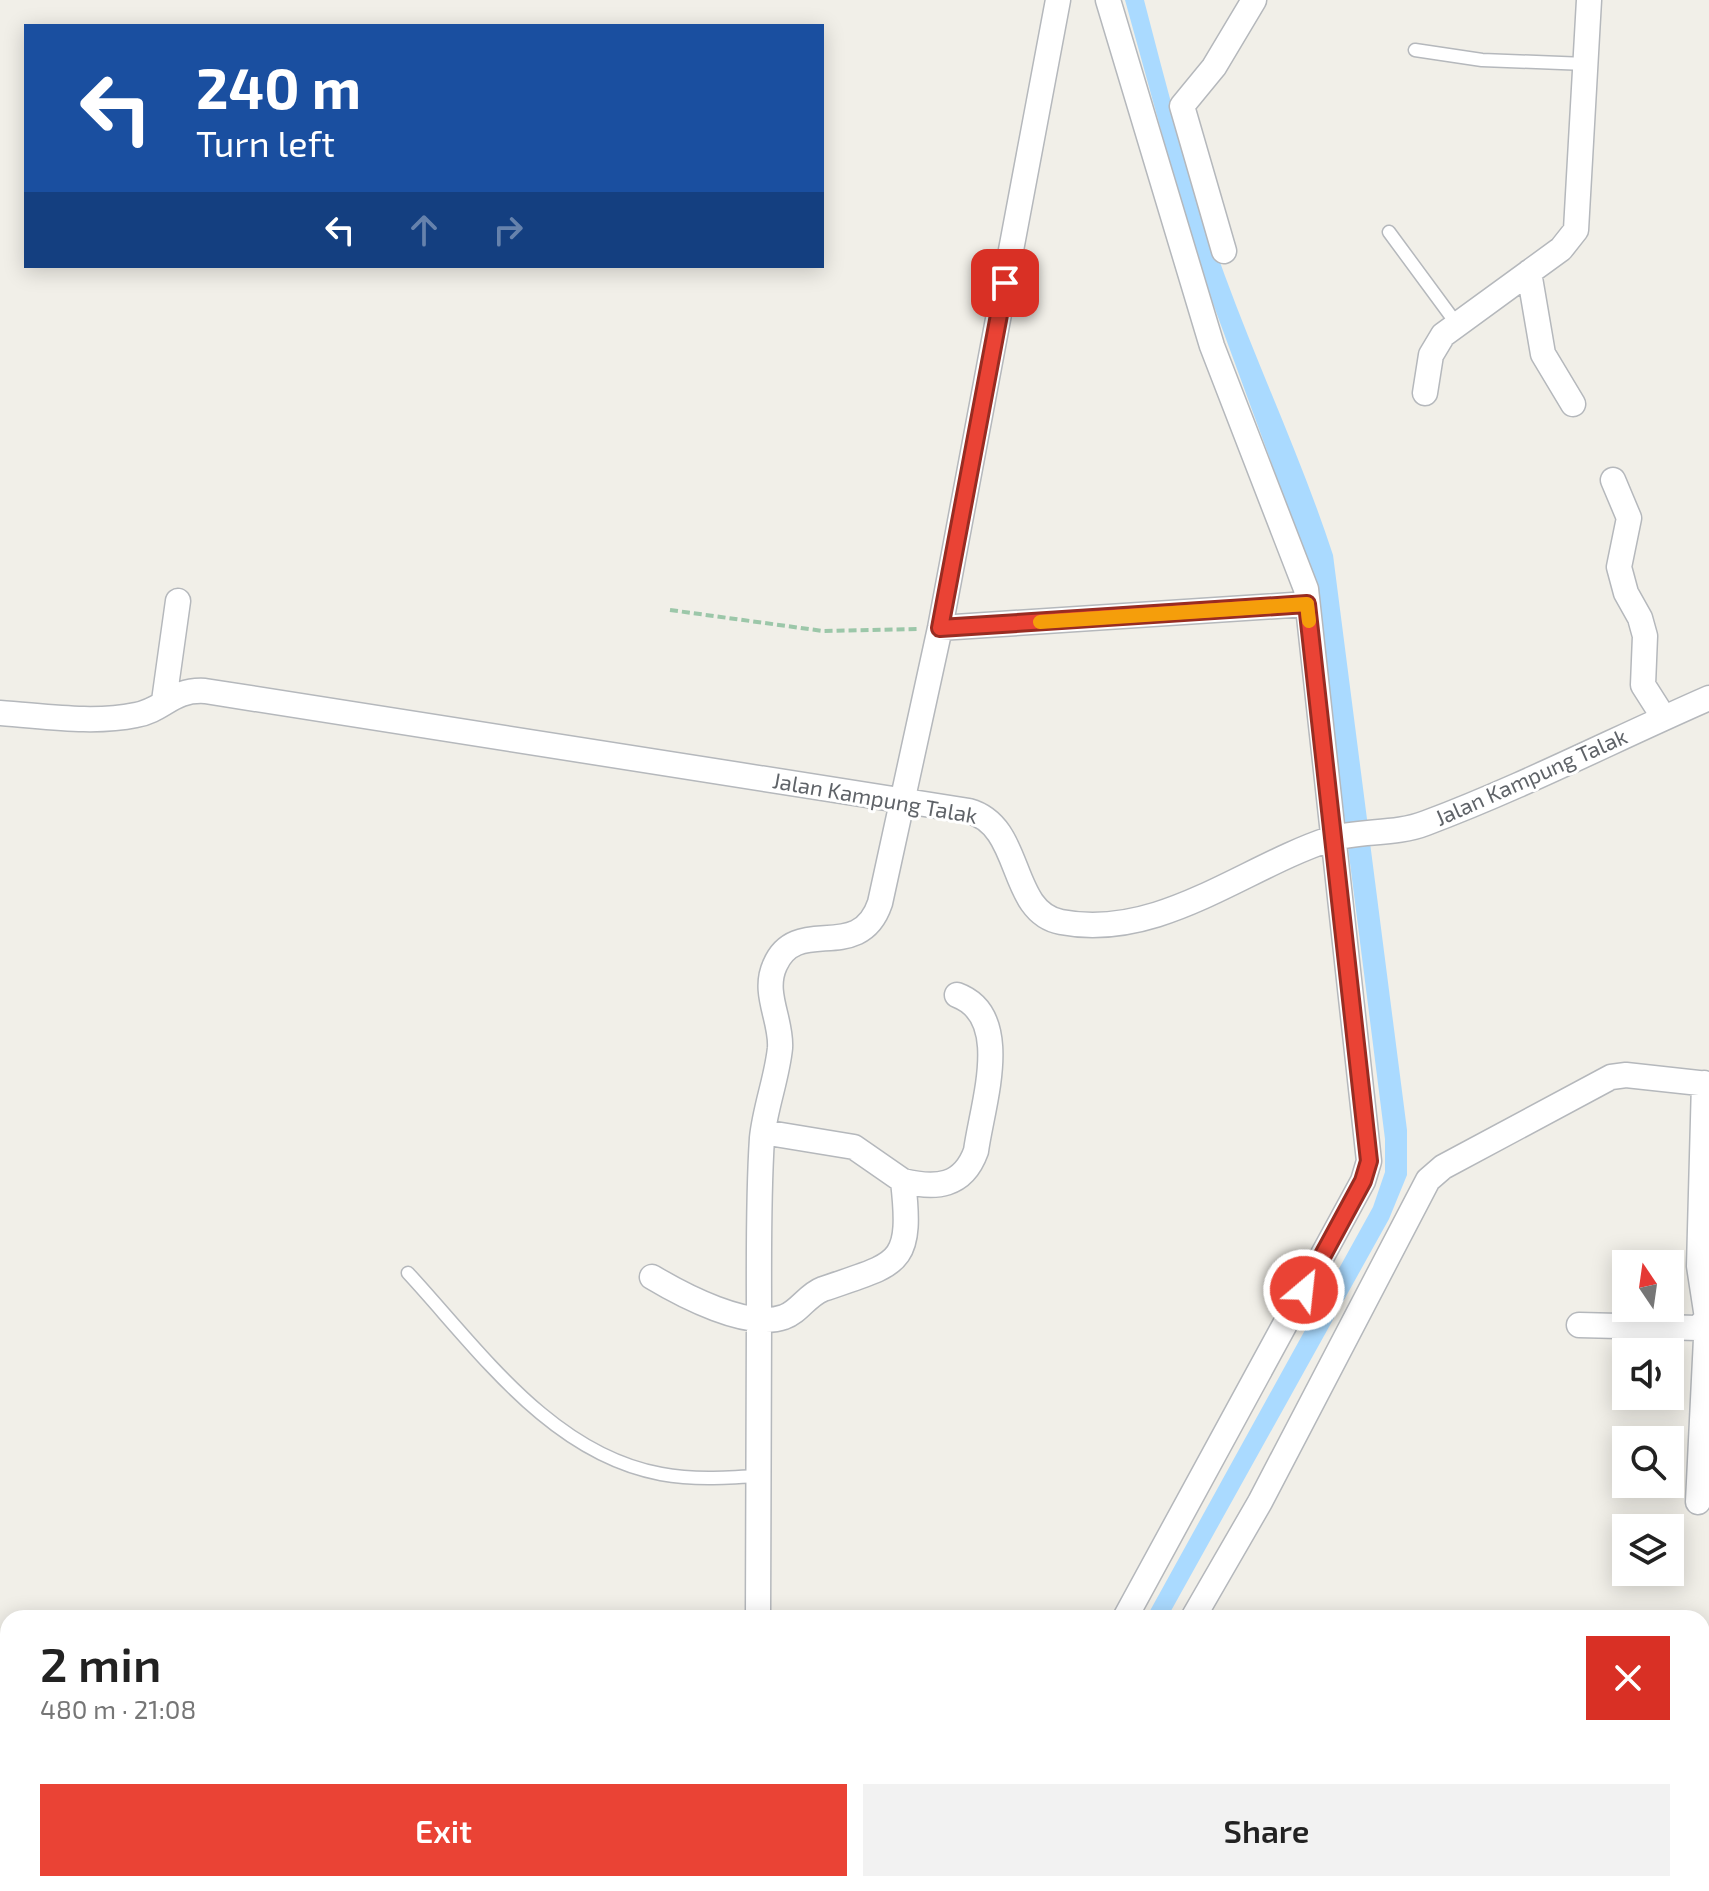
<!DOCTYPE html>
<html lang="en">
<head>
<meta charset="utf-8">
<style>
	:root { --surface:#fff; --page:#f2f2f2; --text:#222; --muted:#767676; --accent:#ea4335 }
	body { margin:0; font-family:"Exo 2",sans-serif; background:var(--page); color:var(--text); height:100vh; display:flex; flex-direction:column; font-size:30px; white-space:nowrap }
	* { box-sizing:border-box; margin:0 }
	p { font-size:26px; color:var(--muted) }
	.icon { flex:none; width:44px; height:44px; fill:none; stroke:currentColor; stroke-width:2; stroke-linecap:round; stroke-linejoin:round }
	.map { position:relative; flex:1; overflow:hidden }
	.details { position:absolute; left:0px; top:1610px; width:1710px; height:282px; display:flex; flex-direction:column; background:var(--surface); border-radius:24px 24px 0 0; box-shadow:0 4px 20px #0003 }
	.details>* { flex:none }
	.banner { position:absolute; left:24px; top:24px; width:800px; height:244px; border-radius:0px; box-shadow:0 4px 20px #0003; background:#1a4fa0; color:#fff; overflow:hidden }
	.needle { width:52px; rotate:347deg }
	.buttons { position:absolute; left:1612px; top:1250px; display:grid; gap:16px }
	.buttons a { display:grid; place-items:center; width:72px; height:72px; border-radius:0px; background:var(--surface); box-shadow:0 4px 20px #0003; font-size:40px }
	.pin { position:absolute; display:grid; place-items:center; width:68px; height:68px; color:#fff; margin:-34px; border-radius:16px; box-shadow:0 4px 12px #0006 }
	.me { position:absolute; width:88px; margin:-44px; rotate:28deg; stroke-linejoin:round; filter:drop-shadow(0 0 6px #0008) }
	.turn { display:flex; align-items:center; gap:28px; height:168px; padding:0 40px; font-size:36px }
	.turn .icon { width:104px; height:104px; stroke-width:2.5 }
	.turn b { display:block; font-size:56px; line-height:68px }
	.lanes { display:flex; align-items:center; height:76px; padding:0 40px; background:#0003; justify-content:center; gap:40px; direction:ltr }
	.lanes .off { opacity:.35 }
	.round { display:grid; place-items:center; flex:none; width:84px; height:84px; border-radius:0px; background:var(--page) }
	.summary { display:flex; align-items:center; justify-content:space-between; height:136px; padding:0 40px }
	h1 { font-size:48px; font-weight:600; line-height:60px }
	.cta { display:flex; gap:16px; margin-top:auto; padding:16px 40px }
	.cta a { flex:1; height:92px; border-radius:0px; background:var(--accent); color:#fff; font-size:32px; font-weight:600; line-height:92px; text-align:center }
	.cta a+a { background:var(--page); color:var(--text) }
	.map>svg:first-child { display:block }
</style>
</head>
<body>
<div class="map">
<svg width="1709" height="1891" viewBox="0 0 1709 1891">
	<rect width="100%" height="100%" fill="#f1efe8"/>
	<path fill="#aadaff" d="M1125,0H1144C1168,92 1192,186 1225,276C1259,369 1302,460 1333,555L1407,1130V1175L1389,1219L1167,1618H1146L1373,1207L1385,1172V1139L1314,579L1196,257Z"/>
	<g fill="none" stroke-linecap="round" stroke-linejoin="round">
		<g stroke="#b5b8bc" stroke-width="15">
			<path id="service" d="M1415,50L1482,60L1586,64
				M1389,232L1456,323
				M408,1273C479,1350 551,1454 661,1474C693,1480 725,1478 758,1476"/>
		</g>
		<g stroke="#b5b8bc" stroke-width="27">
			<path id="minor" d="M1108,0L1212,346L1306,589L1369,1161L1363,1181L1125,1618
				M1224,251L1182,106L1214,67L1254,0
				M1529,272L1543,354L1573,404
				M1425,393L1431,355L1443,335L1561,249L1576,230L1589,0
				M1613,480L1629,518L1619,567L1626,593L1640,618L1645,636L1643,685L1664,718
				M940,628L1307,604
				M164,701L178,601
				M0,713C45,716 92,724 136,715C164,710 172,689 205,691L969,811C1024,826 1008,912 1061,922C1158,941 1244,867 1330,839C1360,830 1396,835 1426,823C1522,787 1615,739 1709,698
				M903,1181C936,1189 963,1187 976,1151C982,1105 1014,1016 957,995
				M652,1277C682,1295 748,1330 784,1317C799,1312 807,1295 823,1289C898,1263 913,1267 903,1181L854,1147L763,1132
				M1579,1325L1698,1328L1707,1318
				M1698,1502L1707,1318L1699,1266L1704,1083
				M758,1618C758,1519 759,1419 759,1320C759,1259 758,1199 762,1138C765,1108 777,1078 780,1048C782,1020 762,993 775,965C797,914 859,965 880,903L940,628L1058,0
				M1193,1618L1260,1502L1428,1180L1443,1167L1611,1077L1626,1075L1709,1084
				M1702,1687L1709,1675
				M0,1846L8,1847
				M168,1884L198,1891
				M794,1884L795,1891
				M976,1891L980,1884
				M1035,1891L1039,1884
				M1581,1891L1586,1884"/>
		</g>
		<path stroke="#9cc7a9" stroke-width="4" stroke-dasharray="8 4" stroke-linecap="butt" d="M670,610L823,631L918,629"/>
		<use href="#service" stroke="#fff" stroke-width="12"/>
		<use href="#minor" stroke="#fff" stroke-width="24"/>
	</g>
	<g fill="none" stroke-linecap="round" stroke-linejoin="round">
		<g stroke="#982c22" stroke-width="20">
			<path id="route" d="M1005,283L940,628L1307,604L1369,1161L1363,1181L1304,1290"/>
		</g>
		<use href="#route" stroke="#ea4335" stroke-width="14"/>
		<path stroke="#f59e0b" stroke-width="14" d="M1040,622L1307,604L1309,621"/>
	</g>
	<g text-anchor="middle" stroke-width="6" stroke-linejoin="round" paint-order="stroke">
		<g font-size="22" fill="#5f6368" stroke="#fff">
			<text transform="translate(1531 777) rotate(-24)" y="8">Jalan Kampung Talak</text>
			<text transform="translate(875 798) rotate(10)" y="8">Jalan Kampung Talak</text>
		</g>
	</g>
</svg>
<div class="buttons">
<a><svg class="needle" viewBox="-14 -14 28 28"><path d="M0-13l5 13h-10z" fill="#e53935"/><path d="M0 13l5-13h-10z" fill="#767676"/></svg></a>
<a><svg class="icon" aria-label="sound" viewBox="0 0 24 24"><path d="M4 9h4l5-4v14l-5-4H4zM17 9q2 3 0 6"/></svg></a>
<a><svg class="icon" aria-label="search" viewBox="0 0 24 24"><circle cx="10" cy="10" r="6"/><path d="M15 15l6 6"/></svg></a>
<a><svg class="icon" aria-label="layers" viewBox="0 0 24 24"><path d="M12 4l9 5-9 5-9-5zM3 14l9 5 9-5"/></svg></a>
</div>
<div class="pin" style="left:1005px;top:283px;background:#d93025"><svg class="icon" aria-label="arrive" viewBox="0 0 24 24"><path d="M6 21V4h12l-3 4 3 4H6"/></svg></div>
<svg class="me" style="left:1304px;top:1290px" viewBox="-20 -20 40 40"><circle r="17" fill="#ea4335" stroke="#fff" stroke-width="3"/><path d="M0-11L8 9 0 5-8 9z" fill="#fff"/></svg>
<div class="banner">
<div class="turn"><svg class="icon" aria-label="left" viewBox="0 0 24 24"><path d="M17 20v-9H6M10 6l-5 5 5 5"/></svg><div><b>240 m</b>Turn left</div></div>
<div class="lanes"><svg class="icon" aria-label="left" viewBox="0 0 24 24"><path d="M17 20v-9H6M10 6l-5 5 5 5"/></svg><svg class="icon off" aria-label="ahead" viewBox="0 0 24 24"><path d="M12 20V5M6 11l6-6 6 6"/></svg><svg class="icon off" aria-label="right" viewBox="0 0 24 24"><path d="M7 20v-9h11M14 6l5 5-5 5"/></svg></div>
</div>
<section class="details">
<div class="summary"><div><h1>2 min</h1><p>480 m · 21:08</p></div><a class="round" style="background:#d93025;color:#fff"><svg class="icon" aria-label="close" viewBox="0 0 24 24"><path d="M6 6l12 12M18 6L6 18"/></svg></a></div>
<div class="cta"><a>Exit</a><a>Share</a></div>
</section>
</div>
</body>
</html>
